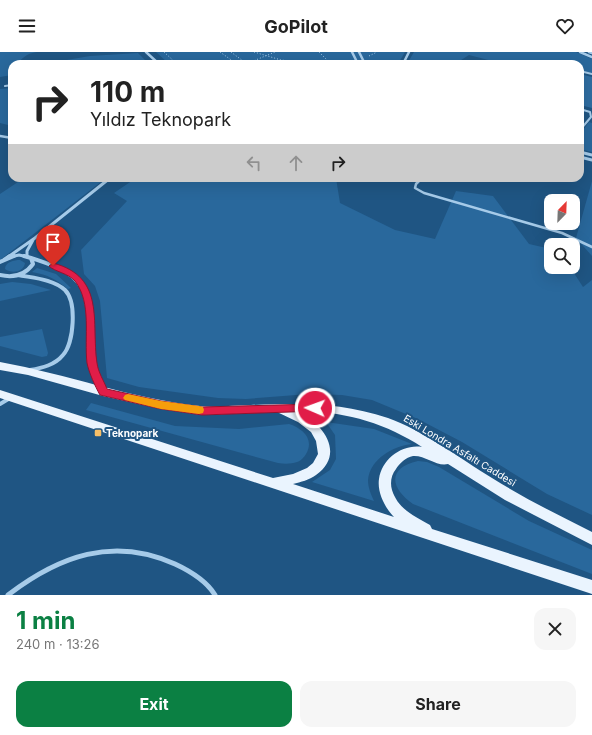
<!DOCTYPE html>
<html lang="en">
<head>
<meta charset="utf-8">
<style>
	:root { --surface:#fff; --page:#f6f6f6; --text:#222; --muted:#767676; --accent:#0b8043 }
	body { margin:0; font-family:Inter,sans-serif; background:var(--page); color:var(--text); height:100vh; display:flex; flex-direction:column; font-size:15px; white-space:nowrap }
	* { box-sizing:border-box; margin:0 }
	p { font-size:13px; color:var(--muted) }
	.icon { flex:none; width:22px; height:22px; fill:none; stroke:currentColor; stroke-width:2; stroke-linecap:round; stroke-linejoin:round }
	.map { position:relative; height:543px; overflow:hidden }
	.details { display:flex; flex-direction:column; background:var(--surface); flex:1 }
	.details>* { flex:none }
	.hud { position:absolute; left:8px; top:8px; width:576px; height:122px; border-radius:12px; box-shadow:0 4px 16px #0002; background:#fff; color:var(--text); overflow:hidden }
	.needle { width:26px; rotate:23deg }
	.tools { position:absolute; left:544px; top:142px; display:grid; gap:8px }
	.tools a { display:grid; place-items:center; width:36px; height:36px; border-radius:8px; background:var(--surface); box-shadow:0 4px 16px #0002; font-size:20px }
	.pin { position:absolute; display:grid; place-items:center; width:34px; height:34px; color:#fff; margin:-41px -17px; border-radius:50% 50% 50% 0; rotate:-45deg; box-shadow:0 0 4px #0007 }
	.pin .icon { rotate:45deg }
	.me { position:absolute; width:44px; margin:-22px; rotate:272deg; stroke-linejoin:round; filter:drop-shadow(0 0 3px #0008) }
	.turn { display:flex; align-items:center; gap:14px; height:84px; padding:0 16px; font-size:18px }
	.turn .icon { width:52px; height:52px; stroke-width:2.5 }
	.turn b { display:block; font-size:28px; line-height:34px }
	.lanes { display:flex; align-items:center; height:38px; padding:0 16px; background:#0003; justify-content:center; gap:20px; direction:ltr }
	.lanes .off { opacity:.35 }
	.round { display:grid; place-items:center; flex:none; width:42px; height:42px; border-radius:12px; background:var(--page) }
	.headline { display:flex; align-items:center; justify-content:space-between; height:68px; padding:0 16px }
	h1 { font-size:24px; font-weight:700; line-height:30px; color:var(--accent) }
	.button { display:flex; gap:8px; margin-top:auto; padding:8px 16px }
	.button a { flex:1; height:46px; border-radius:12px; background:var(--accent); color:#fff; font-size:16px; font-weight:700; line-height:46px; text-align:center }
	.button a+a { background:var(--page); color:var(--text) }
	header { display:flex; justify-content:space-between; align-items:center; height:52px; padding:0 16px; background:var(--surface); font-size:18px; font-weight:700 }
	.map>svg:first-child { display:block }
</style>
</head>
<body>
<header><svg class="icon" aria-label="menu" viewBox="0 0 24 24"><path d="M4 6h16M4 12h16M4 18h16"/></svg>GoPilot<svg class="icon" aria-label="heart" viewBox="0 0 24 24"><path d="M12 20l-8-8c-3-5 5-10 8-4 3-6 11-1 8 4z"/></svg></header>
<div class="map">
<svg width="592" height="543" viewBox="0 0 592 543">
	<rect width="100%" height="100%" fill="#1f5583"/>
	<path fill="#29689c" d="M0,0H37C29,1 24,4 18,11L21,12H12V23L0,25Z
		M156,0H405L398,12H169Z
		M414,0H576L592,7V21L580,18V12H494L496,10L469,3L458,10L456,9L451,12H407Z
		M138,1L149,12H43L90,4Z
		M12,36V74L0,71V37Z
		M589,70L592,71V100L580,97V82Z
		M24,126H106L0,208V142Z
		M136,126H336L340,151L395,178L435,187L456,139L493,144L529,192L551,197V215H570L583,235L592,228V463L547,442L462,390L418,367L372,348L342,343L309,342L246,347L218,346L139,335L107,326L100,249L95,234L84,222L81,198L127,149L114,141Z
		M592,129V204L576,186Z
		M20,208L25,211C24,220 12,222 5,217C5,210 14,208 20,208Z
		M37,216L56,222L71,236L68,237C55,227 49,223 32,220Z
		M12,230L31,232L51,238L0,249V273V232Z
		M42,277L48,301L47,304L42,305L0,294V285Z
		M91,351L175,374L239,377L289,372C302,376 315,387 306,402C304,405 301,409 297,410C291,412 285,412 278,411L86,358Z
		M326,370L374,377L412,392C393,394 370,407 368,428C368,436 371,442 374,449L312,430L330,418L336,407L335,383Z
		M418,409L427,410L439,415L529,469L592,498V522L413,452C390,436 387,416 418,409Z"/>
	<path fill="#2f6da1" d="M580,22L592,25V56L580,53Z"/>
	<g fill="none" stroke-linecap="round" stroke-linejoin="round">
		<path stroke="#a6cbe9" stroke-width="1" stroke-dasharray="1 2" stroke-linecap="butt" d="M164,0L177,12
			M220,0L237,12
			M231,0L247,12
			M254,0L281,8L314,12
			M319,0L331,12
			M369,4L377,0
			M246,12L275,0
			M336,12L350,10"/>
		<path stroke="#a6cbe9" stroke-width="2" d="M458,12H462
			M580,19L592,22
			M5,34L12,33
			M580,57L590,60L591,65L580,78"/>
		<path stroke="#a6cbe9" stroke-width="2.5" d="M422,126L416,132L415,136L424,141L562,181L592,195"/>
		<path stroke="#a6cbe9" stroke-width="2.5" d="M146,0L159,12
			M352,0L358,12
			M359,0L365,12
			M580,0L592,5
			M589,0L592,1
			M403,12L409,0
			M0,84L12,86"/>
		<path stroke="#a6cbe9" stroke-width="3" d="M580,100L592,103
			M580,105L592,108
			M27,204V199L33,188
			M8,205L35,186L110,126
			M10,205L19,203L28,205"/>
		<path stroke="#a6cbe9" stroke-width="4" d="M31,206C58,215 75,219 88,246L92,313L102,338
			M4,208L10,204
			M0,210L14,204
			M0,223C13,226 25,223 33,212L31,206L24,204
			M18,223C33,226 53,227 65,238C77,250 74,291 63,303C55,313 42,316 30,318
			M0,352L10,346"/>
		<path stroke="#a6cbe9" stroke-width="5" d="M8,543C59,504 113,484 175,512C190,519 206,528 215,543"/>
		<path fill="#eaf4fe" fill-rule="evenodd" d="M0,310C67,322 132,347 200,354C217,356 234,353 251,353C299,351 341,350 388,366C422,378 461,407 492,426C524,446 558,463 592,480V493L505,448L448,412C437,415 425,403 413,404C406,405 399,412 396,417C391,423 390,431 392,438C398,457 414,464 430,473L432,477L592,528V542L0,346V338L273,426L293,422L307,416L313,411L318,402L316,389L311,380L298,370L277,360L202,363L161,357L103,344L28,323L0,318ZM297,360C342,358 385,371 422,395C402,392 382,407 379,427C377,440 385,456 394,465L293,432C301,430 309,428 316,423C346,402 323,370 297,360Z"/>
	</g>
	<path fill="#e11d48" stroke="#92132f" d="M53,211C106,225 91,270 97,311C98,320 104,329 107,337L161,349L202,355L315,352L319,354L320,356L319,359L202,363L161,357L100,343C95,334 89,321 87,311C84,285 92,251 75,229C68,221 55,220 49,214Z"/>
	<path fill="#f59e0b" d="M128,342L161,349L199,354L203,355L204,358L203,361L199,362L161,357L125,348L123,346L125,343Z"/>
	<rect fill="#f7bf67" stroke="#1f5583" stroke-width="1.5" x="94" y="377" width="8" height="8" rx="2"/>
	<g text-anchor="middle" stroke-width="4" stroke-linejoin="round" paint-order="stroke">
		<g font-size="10" font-weight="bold" fill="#fff" stroke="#1f5583" text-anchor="start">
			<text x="106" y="385">Teknopark</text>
		</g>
		<g font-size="10" fill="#fff" stroke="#1f5583">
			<text transform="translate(460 398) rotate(31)" y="4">Eski Londra Asfaltı Caddesi</text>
		</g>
	</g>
</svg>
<div class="tools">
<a><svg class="needle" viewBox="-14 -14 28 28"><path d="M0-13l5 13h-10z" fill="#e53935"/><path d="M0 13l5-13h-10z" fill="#767676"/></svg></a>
<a><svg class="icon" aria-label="search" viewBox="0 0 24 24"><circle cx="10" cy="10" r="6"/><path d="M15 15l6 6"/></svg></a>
</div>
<div class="pin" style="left:53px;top:214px;background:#d93025"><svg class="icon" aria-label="arrive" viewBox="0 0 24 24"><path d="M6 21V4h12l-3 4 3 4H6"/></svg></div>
<svg class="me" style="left:315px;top:356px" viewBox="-20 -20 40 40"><circle r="17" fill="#e11d48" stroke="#fff" stroke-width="3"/><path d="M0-11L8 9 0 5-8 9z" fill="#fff"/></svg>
<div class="hud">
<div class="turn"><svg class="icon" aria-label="right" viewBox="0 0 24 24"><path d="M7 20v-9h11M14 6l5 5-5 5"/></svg><div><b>110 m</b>Yıldız Teknopark</div></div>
<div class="lanes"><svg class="icon off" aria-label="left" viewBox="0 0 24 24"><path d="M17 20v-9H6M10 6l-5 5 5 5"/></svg><svg class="icon off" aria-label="ahead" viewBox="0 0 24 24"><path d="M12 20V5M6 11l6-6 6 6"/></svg><svg class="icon" aria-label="right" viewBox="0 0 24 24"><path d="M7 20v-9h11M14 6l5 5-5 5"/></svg></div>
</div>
</div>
<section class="details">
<div class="headline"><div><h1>1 min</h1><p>240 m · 13:26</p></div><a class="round"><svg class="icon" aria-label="close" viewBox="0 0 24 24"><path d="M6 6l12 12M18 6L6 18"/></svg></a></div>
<div class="button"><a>Exit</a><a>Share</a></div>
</section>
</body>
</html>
